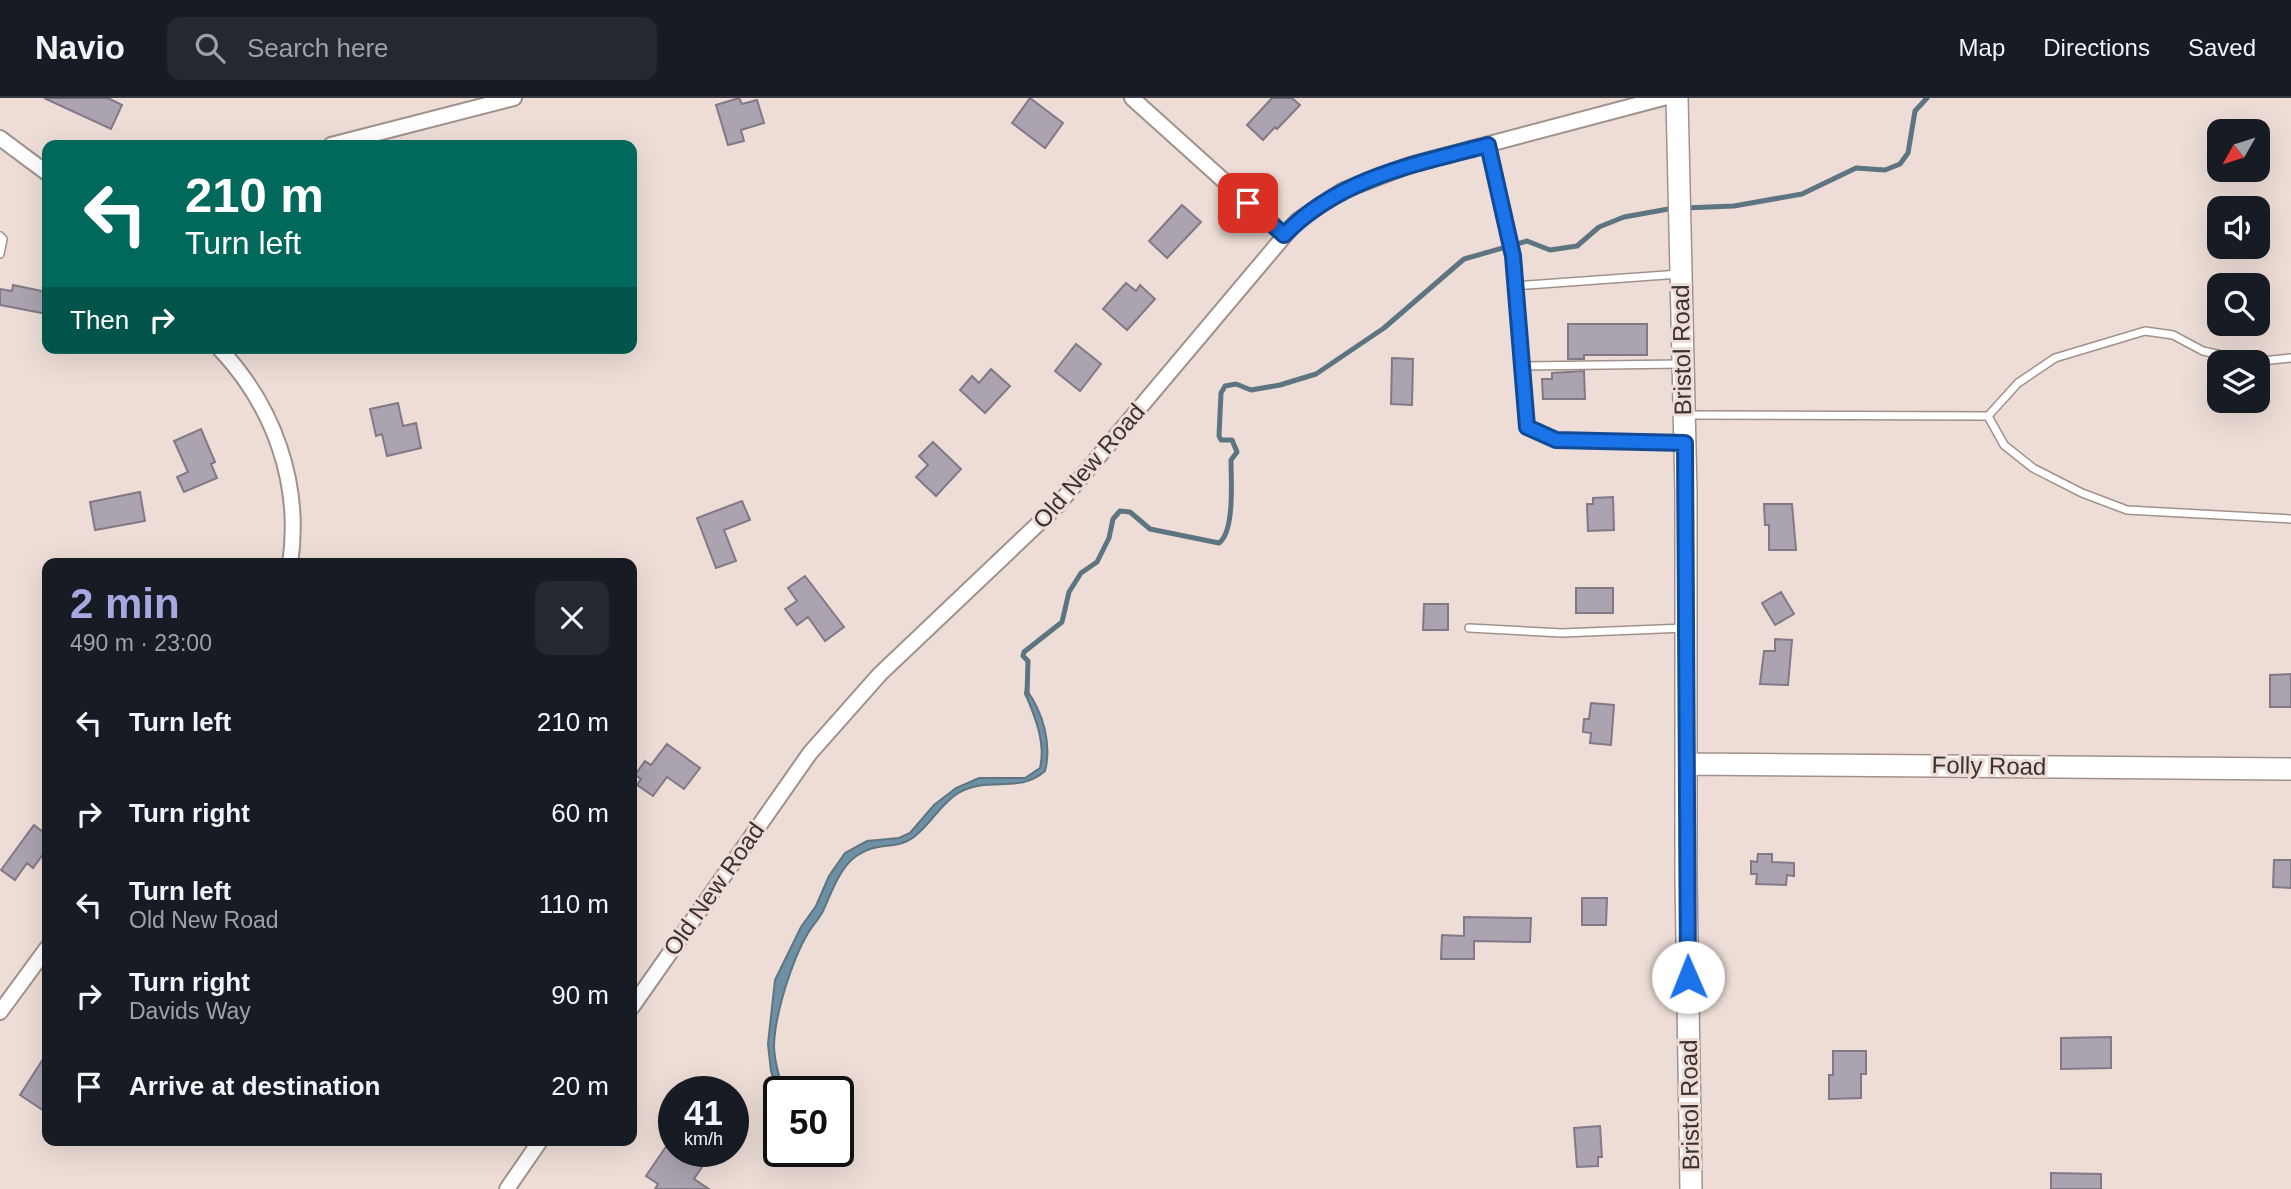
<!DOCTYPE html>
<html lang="en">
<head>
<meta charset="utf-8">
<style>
	:root { --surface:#171b24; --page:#242831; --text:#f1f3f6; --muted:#9ea1a6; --line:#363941; --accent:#a6a8df }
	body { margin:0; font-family:Arial,sans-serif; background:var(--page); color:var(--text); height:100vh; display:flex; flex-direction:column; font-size:26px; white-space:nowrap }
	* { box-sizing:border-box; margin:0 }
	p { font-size:23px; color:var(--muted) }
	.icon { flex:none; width:38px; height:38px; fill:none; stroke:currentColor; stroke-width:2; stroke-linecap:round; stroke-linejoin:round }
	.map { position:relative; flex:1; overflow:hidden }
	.sheet { position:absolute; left:42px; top:460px; width:595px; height:588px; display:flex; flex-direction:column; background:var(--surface); border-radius:14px; box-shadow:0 7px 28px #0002 }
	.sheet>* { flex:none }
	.top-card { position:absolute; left:42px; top:42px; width:595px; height:214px; border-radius:14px; box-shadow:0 7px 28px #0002; background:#00695c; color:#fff; overflow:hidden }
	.needle { width:46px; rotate:231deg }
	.controls { position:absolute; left:2207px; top:21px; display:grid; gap:14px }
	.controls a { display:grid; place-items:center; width:63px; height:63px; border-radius:14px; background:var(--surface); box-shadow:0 7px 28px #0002; font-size:35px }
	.speed { position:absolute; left:658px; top:978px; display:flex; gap:14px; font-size:35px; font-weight:700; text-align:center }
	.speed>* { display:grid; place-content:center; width:91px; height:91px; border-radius:50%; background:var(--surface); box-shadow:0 7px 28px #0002; line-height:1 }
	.speed small { font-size:18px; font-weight:400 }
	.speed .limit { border:4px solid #111; border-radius:10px; background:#fff; color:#111 }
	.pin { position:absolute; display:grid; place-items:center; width:60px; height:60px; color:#fff; margin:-30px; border-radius:14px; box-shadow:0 4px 10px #0006 }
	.me { position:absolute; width:77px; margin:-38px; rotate:359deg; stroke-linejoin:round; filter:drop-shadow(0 0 5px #0008) }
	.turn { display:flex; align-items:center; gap:24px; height:147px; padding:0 28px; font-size:32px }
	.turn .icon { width:91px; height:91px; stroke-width:2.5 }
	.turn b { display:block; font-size:49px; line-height:60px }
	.then { display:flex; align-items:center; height:66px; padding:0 28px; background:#0003; gap:14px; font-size:26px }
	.round { display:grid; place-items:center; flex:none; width:74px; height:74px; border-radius:14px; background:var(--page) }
	.summary { display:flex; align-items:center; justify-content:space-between; height:119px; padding:0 28px }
	h1 { font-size:42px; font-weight:700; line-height:52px; color:var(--accent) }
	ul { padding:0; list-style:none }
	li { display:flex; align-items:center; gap:21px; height:91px; padding:0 28px }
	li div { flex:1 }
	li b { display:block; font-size:26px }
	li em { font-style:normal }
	header { display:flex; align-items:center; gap:42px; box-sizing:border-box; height:98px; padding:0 35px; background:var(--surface); border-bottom:2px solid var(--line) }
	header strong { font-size:33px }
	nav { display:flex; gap:38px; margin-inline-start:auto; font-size:24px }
	.search { width:490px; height:63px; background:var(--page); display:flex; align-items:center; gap:18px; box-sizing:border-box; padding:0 24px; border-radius:14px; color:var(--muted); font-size:26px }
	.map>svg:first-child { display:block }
</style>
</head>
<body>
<header>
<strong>Navio</strong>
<div class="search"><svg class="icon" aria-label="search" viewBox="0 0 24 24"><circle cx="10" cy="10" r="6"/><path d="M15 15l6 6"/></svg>Search here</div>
<nav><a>Map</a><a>Directions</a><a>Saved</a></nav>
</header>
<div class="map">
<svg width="2291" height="1091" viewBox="0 0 2291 1091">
	<rect width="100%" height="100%" fill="#eeddd7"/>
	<path fill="#6d90a4" stroke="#5d7481" stroke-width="2" d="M1026,591C1043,614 1052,646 1045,673C1019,696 990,678 960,694C941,705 931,726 914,739C896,753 877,742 855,759C839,771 831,796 823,813C819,821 812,828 808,835C792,862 775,916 774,947C774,963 779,979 784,994H779V997L771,973L768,946L775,882L801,829L816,808L829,778L845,755L867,743L899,740L910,735L934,707L956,690L979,680H1025L1040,670C1046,645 1035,618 1025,595Z"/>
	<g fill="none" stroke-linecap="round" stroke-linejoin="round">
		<path stroke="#5d7481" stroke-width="5" d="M1684,110L1734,108L1802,96L1856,70L1885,72L1900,66L1908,55L1915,13L1927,0
			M1027,597L1028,563L1023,558L1024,554L1062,524L1069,494L1081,475L1097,464L1109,440L1113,421L1120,413L1130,414L1150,431L1219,445C1235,433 1231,382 1231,362L1237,354L1232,342H1221L1219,338L1221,295L1225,288L1236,286L1251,292L1280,287L1316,276L1384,230L1464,161L1527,143L1550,152L1577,148L1599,129L1624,119L1674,110"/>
	</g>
	<path fill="#aba3b0" stroke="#817986" stroke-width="2" d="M44,0H108L122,7L111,31Z
		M739,0L742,6L757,2L764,25L741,32L744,43L728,47L716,7Z
		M1030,0L1063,25L1045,50L1012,25Z
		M1272,0H1292L1300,7L1277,31L1275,29L1263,42L1247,27Z
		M1182,107L1201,124L1167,160L1149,143Z
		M1126,185L1136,193L1140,187L1155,201L1127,232L1103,211Z
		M13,187L47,194V216L0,207V191L12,193Z
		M1568,226H1647V257H1584V261H1568Z
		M1076,246L1101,266L1080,293L1055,273Z
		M1392,260L1413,261L1412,307L1391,306Z
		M991,271L1010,288L985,315L960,292L972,278L979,285Z
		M1584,273L1585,301H1543L1542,281H1552V275Z
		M398,305L403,328L416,325L421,350L387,358L382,336L376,338L370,311Z
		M201,331L215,364L211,366L217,380L184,394L177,379L188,374L174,343Z
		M933,344L961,371L936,398L916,379L928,367L919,358Z
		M140,394L145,423L95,432L90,404Z
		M1613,399L1614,432L1588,433L1587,406H1593V400Z
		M742,403L750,422L724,432L736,463L716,470L697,420Z
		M1764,406H1792L1796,452H1769V427H1765Z
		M805,478L844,529L825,543L808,519L797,527L785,511L797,503L788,490Z
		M1576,490H1613V515H1576Z
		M1781,494L1794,516L1775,527L1762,505Z
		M1424,506H1448V532H1423Z
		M1775,541L1792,542L1788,587L1760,586L1764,553H1775Z
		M2291,576V609H2270V577Z
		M1591,605L1614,607L1611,647L1590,645L1591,635L1583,634L1584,621H1589Z
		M667,646L700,670L684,691L667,679L653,698L637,687L641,681L635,677L645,663L651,667Z
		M34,727L47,737V751L33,770L27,765L15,782L1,772Z
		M1758,756H1772V764L1794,765V778L1787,777L1786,787L1756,786L1757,776H1751V763L1757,764Z
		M2274,762H2291V790L2273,789Z
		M1582,800H1607L1606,827H1582Z
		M1464,819L1531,820L1530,844L1474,843V861H1441L1442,837L1464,838Z
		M2111,939V970L2061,971V940Z
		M1833,953H1866V976H1861V1000L1829,1001V977H1833Z
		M47,955V1015L20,997Z
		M1600,1028L1602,1059H1598V1068L1577,1069L1574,1030Z
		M674,1037V1054H712L694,1081L709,1091H655L658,1086L646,1078Z
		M2051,1075L2101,1076V1091H2051Z"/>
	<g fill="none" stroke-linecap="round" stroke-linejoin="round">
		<g stroke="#a0918b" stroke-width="10">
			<path id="lane" d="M1488,47L1513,158L1527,329L1557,342L1683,345
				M0,138L3,141L0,156
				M1515,188L1680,176
				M1522,268L1682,266
				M1688,317L1988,318L2018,285L2055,260L2145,233L2173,237L2203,253L2252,264L2291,260
				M1988,318L2004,347L2033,370L2082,395L2127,412L2291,421
				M1469,530L1562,535L1685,530"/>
		</g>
		<g stroke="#a0918b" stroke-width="18">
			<path id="street" d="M1132,0L1284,137
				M0,40L47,75
				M331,47L514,0
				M219,250C274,308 302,386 290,466
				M632,909L810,655L880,576L1057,408L1297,123L1342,93L1410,67L1663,0
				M0,914L47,850
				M507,1091L540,1043"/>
		</g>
		<g stroke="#a0918b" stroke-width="24">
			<path id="secondary" d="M1677,0L1686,394V780L1691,1091
				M1687,666L2291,671"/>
		</g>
		<use href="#lane" stroke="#fff" stroke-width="7"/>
		<use href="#street" stroke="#fff" stroke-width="14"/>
		<use href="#secondary" stroke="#fff" stroke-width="21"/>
	</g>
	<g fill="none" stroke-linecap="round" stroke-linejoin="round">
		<g stroke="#114b97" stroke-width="18">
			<path id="route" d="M1248,105L1284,137C1339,80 1415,66 1488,47L1513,158L1527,329L1556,342L1685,345L1688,879"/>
		</g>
		<use href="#route" stroke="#1a73e8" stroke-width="12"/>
	</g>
	<g text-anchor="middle" stroke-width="6" stroke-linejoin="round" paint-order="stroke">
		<g font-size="24" fill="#393330" stroke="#eeddd7">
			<text transform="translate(1682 252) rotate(-91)" y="8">Bristol Road</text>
			<text transform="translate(1089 368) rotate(-49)" y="8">Old New Road</text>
			<text transform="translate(1989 668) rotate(1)" y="8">Folly Road</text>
			<text transform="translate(714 791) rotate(-55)" y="8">Old New Road</text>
			<text transform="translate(1690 1007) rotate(-91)" y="8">Bristol Road</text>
		</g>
	</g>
</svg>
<div class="controls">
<a><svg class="needle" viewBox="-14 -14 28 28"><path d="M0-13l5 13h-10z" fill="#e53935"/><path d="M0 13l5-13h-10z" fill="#9ea1a6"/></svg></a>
<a><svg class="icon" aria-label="sound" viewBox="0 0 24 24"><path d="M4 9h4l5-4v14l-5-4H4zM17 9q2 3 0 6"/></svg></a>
<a><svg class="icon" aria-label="search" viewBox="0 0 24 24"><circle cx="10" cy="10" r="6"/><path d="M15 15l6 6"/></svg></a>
<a><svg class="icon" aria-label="layers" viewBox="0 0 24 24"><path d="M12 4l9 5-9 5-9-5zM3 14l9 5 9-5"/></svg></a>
</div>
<div class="speed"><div>41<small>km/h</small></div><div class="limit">50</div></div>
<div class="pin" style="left:1248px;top:105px;background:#d93025"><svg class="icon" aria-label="arrive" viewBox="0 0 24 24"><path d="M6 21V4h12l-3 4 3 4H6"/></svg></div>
<svg class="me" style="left:1688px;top:879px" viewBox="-20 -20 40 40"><circle r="19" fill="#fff"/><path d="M0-13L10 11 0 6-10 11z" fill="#1a73e8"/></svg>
<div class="top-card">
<div class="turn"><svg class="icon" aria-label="left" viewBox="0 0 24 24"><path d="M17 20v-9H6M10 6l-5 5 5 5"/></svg><div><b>210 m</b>Turn left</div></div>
<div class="then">Then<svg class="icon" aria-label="right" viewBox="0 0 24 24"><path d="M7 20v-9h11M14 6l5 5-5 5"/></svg></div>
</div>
<section class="sheet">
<div class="summary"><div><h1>2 min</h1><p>490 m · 23:00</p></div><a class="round"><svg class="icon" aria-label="close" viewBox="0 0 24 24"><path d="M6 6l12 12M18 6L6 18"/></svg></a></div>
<ul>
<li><svg class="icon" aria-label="left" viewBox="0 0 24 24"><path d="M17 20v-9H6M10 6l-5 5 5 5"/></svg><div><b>Turn left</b></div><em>210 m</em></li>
<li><svg class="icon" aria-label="right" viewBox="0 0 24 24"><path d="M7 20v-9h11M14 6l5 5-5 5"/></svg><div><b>Turn right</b></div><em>60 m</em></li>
<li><svg class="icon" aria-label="left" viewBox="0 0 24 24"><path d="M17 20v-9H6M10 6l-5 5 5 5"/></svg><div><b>Turn left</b><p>Old New Road</p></div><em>110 m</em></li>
<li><svg class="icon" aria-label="right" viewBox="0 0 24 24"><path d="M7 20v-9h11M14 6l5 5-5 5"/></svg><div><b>Turn right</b><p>Davids Way</p></div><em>90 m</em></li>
<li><svg class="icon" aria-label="arrive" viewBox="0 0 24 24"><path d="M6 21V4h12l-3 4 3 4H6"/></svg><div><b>Arrive at destination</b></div><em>20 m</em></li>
</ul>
</section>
</div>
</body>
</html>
